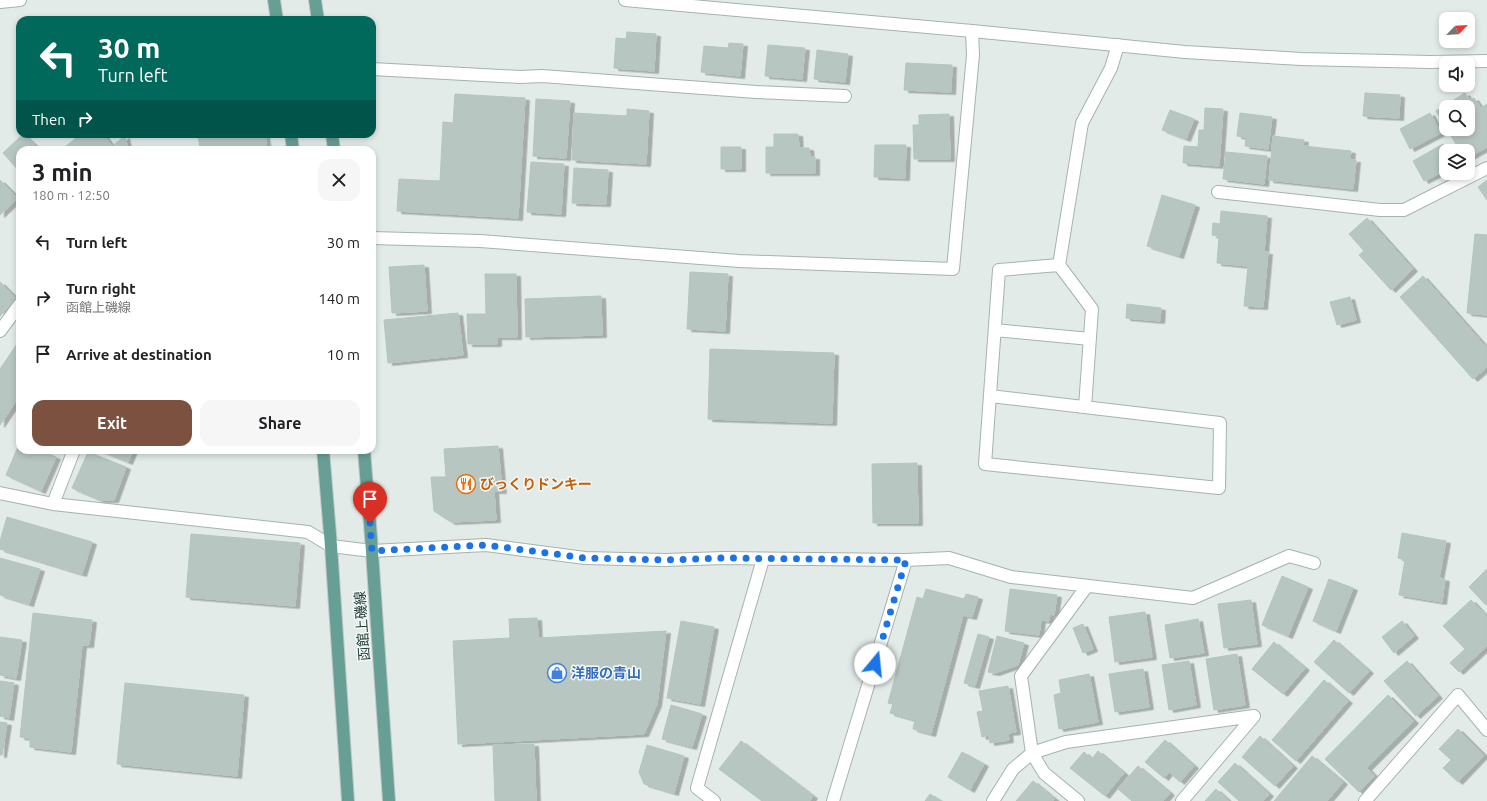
<!DOCTYPE html>
<html lang="en">
<head>
<meta charset="utf-8">
<style>
	:root { --surface:#fff; --page:#f6f6f6; --text:#202124; --muted:#757577; --accent:#7c513f }
	body { margin:0; font-family:Ubuntu,"Noto Sans JP",sans-serif; background:var(--page); color:var(--text); height:100vh; display:flex; flex-direction:column; font-size:15px; white-space:nowrap }
	* { box-sizing:border-box; margin:0 }
	p { font-size:13px; color:var(--muted) }
	.icon { flex:none; width:22px; height:22px; fill:none; stroke:currentColor; stroke-width:2; stroke-linecap:round; stroke-linejoin:round }
	.map { position:relative; flex:1; overflow:hidden }
	.drawer { position:absolute; left:16px; top:146px; width:360px; height:308px; display:flex; flex-direction:column; background:var(--surface); border-radius:12px; box-shadow:0 2px 6px #0003 }
	.drawer>* { flex:none }
	.top-card { position:absolute; left:16px; top:16px; width:360px; height:122px; border-radius:12px; box-shadow:0 2px 6px #0003; background:#00695c; color:#fff; overflow:hidden }
	.needle { width:26px; rotate:65deg }
	.controls { position:absolute; left:1439px; top:12px; display:grid; gap:8px }
	.controls a { display:grid; place-items:center; width:36px; height:36px; border-radius:8px; background:var(--surface); box-shadow:0 2px 6px #0003; font-size:20px }
	.pin { position:absolute; display:grid; place-items:center; width:34px; height:34px; color:#fff; margin:-41px -17px; border-radius:50% 50% 50% 0; rotate:-45deg; box-shadow:0 0 4px #0007 }
	.pin .icon { rotate:45deg }
	.me { position:absolute; width:44px; margin:-22px; rotate:17deg; stroke-linejoin:round; filter:drop-shadow(0 0 3px #0008) }
	.turn { display:flex; align-items:center; gap:14px; height:84px; padding:0 16px; font-size:18px }
	.turn .icon { width:52px; height:52px; stroke-width:2.5 }
	.turn b { display:block; font-size:28px; line-height:34px }
	.then { display:flex; align-items:center; height:38px; padding:0 16px; background:#0003; gap:8px; font-size:15px }
	.round { display:grid; place-items:center; flex:none; width:42px; height:42px; border-radius:12px; background:var(--page) }
	.head { display:flex; align-items:center; justify-content:space-between; height:68px; padding:0 16px }
	h1 { font-size:24px; font-weight:700; line-height:30px }
	.button { display:flex; gap:8px; margin-top:auto; padding:8px 16px }
	.button a { flex:1; height:46px; border-radius:12px; background:var(--accent); color:#fff; font-size:16px; font-weight:700; line-height:46px; text-align:center }
	.button a+a { background:var(--page); color:var(--text) }
	ul { padding:0; list-style:none }
	li { display:flex; align-items:center; gap:12px; height:56px; padding:0 16px }
	li div { flex:1 }
	li b { display:block; font-size:15px }
	li em { font-style:normal }
	.map>svg:first-child { display:block }
</style>
</head>
<body>
<div class="map">
<svg width="1487" height="801" viewBox="0 0 1487 801">
	<defs>
		<filter id="shadow"><feDropShadow dx="4.5" dy="2.5" stdDeviation="0" flood-color="#0004"/></filter>
	</defs>
	<rect width="100%" height="100%" fill="#e2ebe8"/>
	<path fill="#b7c6c1" stroke="#b4c5bf" filter="url(#shadow)" d="M627,32L656,34L654,71L614,68L616,38L626,39Z
		M729,43L743,44L740,76L701,72L704,46L728,48Z
		M768,45L805,48L802,79L765,76Z
		M817,50L848,54L845,82L814,79Z
		M906,63L952,65L951,92L904,90Z
		M1365,93L1400,95L1399,118L1363,116Z
		M1465,93L1470,100L1474,98L1481,108L1487,104V147L1468,158V151H1460L1447,129H1468V107H1446V127L1436,111Z
		M455,94L525,98L518,218L397,211L399,179L440,181L443,122L453,123Z
		M536,99L570,101L566,158L533,156Z
		M1205,108L1223,109L1219,166L1183,163L1184,146L1198,147L1199,130H1204Z
		M627,109L649,111L646,164L572,160L574,113L627,116Z
		M1170,110L1194,119L1186,139L1162,130Z
		M1240,113L1272,117L1268,149L1245,146L1246,137L1237,136Z
		M1430,113L1441,133L1410,149L1400,129Z
		M949,114L950,159H914L913,125H919V115Z
		M23,134L40,150H20V172L3,153Z
		M81,134H103L112,146L125,136L128,150H61Z
		M198,134H265L267,150H200Z
		M774,134H798L799,148H809L810,157H815V173H766V147H774Z
		M1273,136L1304,140L1303,146L1351,151L1350,160H1356L1353,189L1269,180Z
		M1443,144L1447,151L1446,170L1424,181L1413,161Z
		M875,145H906L905,178L874,177Z
		M721,147H741V169H721Z
		M1226,152L1267,156L1264,184L1223,179Z
		M531,162L564,164L561,214L527,212Z
		M574,168L608,170L606,204L572,203Z
		M0,180L18,198L0,215Z
		M1487,180V200L1478,187Z
		M1162,195L1195,205L1179,256L1147,246Z
		M1221,211L1267,216L1264,252H1268L1263,307L1244,306L1248,266L1217,263L1219,236L1212,235L1213,223L1220,224Z
		M1367,218L1413,269L1391,290L1359,255L1364,251L1349,234Z
		M1475,234L1487,235V315L1467,313Z
		M424,265L427,311L392,313L389,267Z
		M690,272L728,274L725,331L687,329Z
		M485,274H516L517,337H497V344H468L467,314H486Z
		M1423,276L1487,348V367L1473,379L1400,297Z
		M0,282L17,299L0,316Z
		M601,296L602,335L526,337L525,299Z
		M1350,297L1356,320L1337,325L1330,302Z
		M1127,304L1161,308L1160,321L1126,318Z
		M458,313L463,355L388,363L384,320Z
		M17,344L20,345V395L0,425V369Z
		M710,349L834,353L832,423L708,419Z
		M20,442V450H39L56,457L41,491L6,475Z
		M498,446L502,491H494L496,520L451,522L434,511L431,477H446L444,449Z
		M99,450H133L128,462Z
		M88,452L126,467L114,500H100L72,488Z
		M917,463L918,523H873L872,464Z
		M7,517L92,542L82,574L0,549V541Z
		M1402,533L1446,541L1439,578L1445,579L1442,602L1399,595L1405,560L1398,558Z
		M191,534L300,543L295,606L186,597Z
		M0,558L40,569L29,604L0,595Z
		M1487,569V604L1486,605L1469,587Z
		M1282,576L1308,587L1288,636L1262,625Z
		M1329,579L1353,588L1336,631L1313,621Z
		M926,589L964,599L966,594L978,597L972,617L963,615L931,734L913,729L915,720L890,713L893,704L888,703L917,597L923,599Z
		M1010,589L1057,595L1054,615L1050,614L1049,621L1041,620L1039,635L1005,631Z
		M1251,600L1257,644L1224,648L1218,604Z
		M1471,600L1487,617V646L1459,672L1450,663L1465,649L1443,626Z
		M1145,612L1152,657L1115,662L1109,617Z
		M33,613L92,620L89,645H82L71,752L30,747V738L20,737Z
		M537,618L538,638L666,631L657,704L644,734L458,744L453,641L510,638L509,619Z
		M1198,619L1204,653L1170,658L1165,625Z
		M681,621L714,627L700,704L667,698Z
		M1402,621L1414,636L1394,653L1382,637Z
		M1083,624L1093,649L1083,653L1073,628Z
		M978,634L989,637L975,686L964,683Z
		M997,636L1024,643L1018,665L995,673L988,672Z
		M0,637L22,640L16,678L0,675Z
		M1334,640L1369,671L1349,693L1314,662Z
		M1274,642L1305,668L1283,694L1252,669Z
		M1237,654L1245,705L1214,710L1206,659Z
		M1189,661L1196,705L1169,710L1162,665Z
		M1407,661L1438,696L1416,716L1384,681Z
		M1143,669L1149,707L1115,712L1109,674Z
		M1089,674L1098,722L1059,729L1054,695L1061,693L1059,680Z
		M1324,680L1348,701L1296,761L1272,740Z
		M0,681L14,683L9,718L0,716Z
		M125,683L244,695L237,776L117,764Z
		M1008,686L1016,732L1008,733L1009,740L990,743L989,735L982,737L977,712L983,711L979,691Z
		M1388,695L1414,721L1367,768L1375,776L1359,792L1325,759Z
		M671,705L702,714L692,747L662,739Z
		M0,722L7,723L2,755H0Z
		M1458,729L1484,755L1458,782L1443,768L1451,760L1439,749Z
		M1260,736L1293,766L1275,786L1242,757Z
		M1165,740L1194,766L1180,782L1169,772L1164,778L1145,762Z
		M741,741L813,796L810,801H762L719,769Z
		M534,744L536,801H495L493,745Z
		M647,745L684,756L674,793L644,784L639,772Z
		M1098,751L1124,773L1105,796L1070,768L1084,752L1092,759Z
		M962,752L984,764L970,790L948,777Z
		M1312,756L1343,782L1327,801H1274Z
		M1235,763L1269,794L1263,801H1239L1218,782Z
		M1138,766L1170,793L1163,801H1132L1118,789Z
		M1033,781L1055,799L1053,801H1016Z
		M1216,789L1229,801H1205Z
		M930,794L941,801H925Z"/>
	<g fill="none" stroke-linecap="round" stroke-linejoin="round">
		<g stroke="#a5b3af" stroke-width="14">
			<path id="service" d="M372,238L480,241L739,261L953,269L973,55L972,31
				M1059,265L1092,309L1085,407
				M995,330L1090,339
				M0,331L20,304
				M990,396L1220,423L1219,488L985,464L999,270L1059,265L1082,123L1111,68L1118,45"/>
		</g>
		<g stroke="#a5b3af" stroke-width="14">
			<path id="minor" d="M372,69L520,77L542,76L756,92L845,96
				M1218,192L1380,210H1404L1487,168
				M0,493L53,504L308,532L331,546L372,551L486,545L585,558L665,560L724,558L906,560L949,558L1011,577L1193,598L1289,556L1314,563
				M53,504L74,450
				M714,801L697,788L763,559
				M833,801L906,560
				M993,801L1013,769L1032,753L1066,742L1254,716
				M1078,801L1044,773L1032,753L1021,676L1087,586
				M1182,801L1254,716
				M1365,801L1458,695L1487,730"/>
		</g>
		<g stroke="#a5b3af" stroke-width="14">
			<path id="tertiary" d="M625,0L972,31L1185,52L1301,59L1430,62L1487,61
				M0,2L20,0"/>
		</g>
		<g stroke="#c1c8c7" stroke-width="14">
			<path id="primary" d="M274,0L277,20
				M315,0L318,20
				M291,134L293,150
				M332,134L334,150
				M323,450L331,546L348,801
				M364,450L371,537L389,801"/>
		</g>
		<use href="#service" stroke="#fff" stroke-width="12"/>
		<use href="#minor" stroke="#fff" stroke-width="12"/>
		<use href="#tertiary" stroke="#fff" stroke-width="12"/>
		<use href="#primary" stroke="#689f95" stroke-width="12"/>
	</g>
	<g fill="none" stroke-linecap="round" stroke-linejoin="round">
		<path stroke="#1a73e8" stroke-width="7" stroke-dasharray="0 12.6" d="M370,523L372,551L486,545L585,558L665,560L724,558L906,560L875,664"/>
	</g>
	<defs>
		<g id="restaurant-ring" transform="scale(1)"><circle r="9.5" fill="#f2f8f6" stroke="#e8710a" stroke-width="1.5"/><path d="M-5-6h1v4h1v-4h1v4h1v-4h1v5L-1.5 .5V6h-2V.5L-5-1ZM5-6V6H3V1.5H1.5Q1.5-4 5-6Z" fill="#e8710a"/></g>
		<g id="shop-ring" transform="scale(1)"><circle r="9.5" fill="#f2f8f6" stroke="#3f7fe0" stroke-width="1.5"/><path d="M-5-2.5h2.3a2.7 3.5 0 0 1 5.4 0H5L5.5 6h-11ZM-1.5-2.5h3a1.5 2.3 0 0 0-3 0Z" fill="#3f7fe0"/></g>
	</defs>
	<g fill-rule="evenodd">
		<use href="#restaurant-ring" x="466" y="484"/>
		<use href="#shop-ring" x="557" y="673"/>
	</g>
	<g text-anchor="middle" stroke-width="3" stroke-linejoin="round" paint-order="stroke">
		<g font-size="14" font-weight="bold" fill="#c56008" stroke="#f2f8f6" text-anchor="start">
			<text x="480" y="489">びっくりドンキー</text>
		</g>
		<g font-size="14" fill="#233c37" stroke="#f2f8f6">
			<text transform="translate(362 626) rotate(-94)" y="5">函館上磯線</text>
		</g>
		<g font-size="14" font-weight="bold" fill="#366cbe" stroke="#f2f8f6" text-anchor="start">
			<text x="571" y="678">洋服の青山</text>
		</g>
	</g>
</svg>
<div class="controls">
<a><svg class="needle" viewBox="-14 -14 28 28"><path d="M0-13l5 13h-10z" fill="#e53935"/><path d="M0 13l5-13h-10z" fill="#757577"/></svg></a>
<a><svg class="icon" aria-label="sound" viewBox="0 0 24 24"><path d="M4 9h4l5-4v14l-5-4H4zM17 9q2 3 0 6"/></svg></a>
<a><svg class="icon" aria-label="search" viewBox="0 0 24 24"><circle cx="10" cy="10" r="6"/><path d="M15 15l6 6"/></svg></a>
<a><svg class="icon" aria-label="layers" viewBox="0 0 24 24"><path d="M12 4l9 5-9 5-9-5zM3 14l9 5 9-5"/></svg></a>
</div>
<div class="pin" style="left:370px;top:523px;background:#d93025"><svg class="icon" aria-label="arrive" viewBox="0 0 24 24"><path d="M6 21V4h12l-3 4 3 4H6"/></svg></div>
<svg class="me" style="left:875px;top:664px" viewBox="-20 -20 40 40"><circle r="19" fill="#fff"/><path d="M0-13L10 11 0 6-10 11z" fill="#1a73e8"/></svg>
<div class="top-card">
<div class="turn"><svg class="icon" aria-label="left" viewBox="0 0 24 24"><path d="M17 20v-9H6M10 6l-5 5 5 5"/></svg><div><b>30 m</b>Turn left</div></div>
<div class="then">Then<svg class="icon" aria-label="right" viewBox="0 0 24 24"><path d="M7 20v-9h11M14 6l5 5-5 5"/></svg></div>
</div>
<section class="drawer">
<div class="head"><div><h1>3 min</h1><p>180 m · 12:50</p></div><a class="round"><svg class="icon" aria-label="close" viewBox="0 0 24 24"><path d="M6 6l12 12M18 6L6 18"/></svg></a></div>
<ul>
<li><svg class="icon" aria-label="left" viewBox="0 0 24 24"><path d="M17 20v-9H6M10 6l-5 5 5 5"/></svg><div><b>Turn left</b></div><em>30 m</em></li>
<li><svg class="icon" aria-label="right" viewBox="0 0 24 24"><path d="M7 20v-9h11M14 6l5 5-5 5"/></svg><div><b>Turn right</b><p>函館上磯線</p></div><em>140 m</em></li>
<li><svg class="icon" aria-label="arrive" viewBox="0 0 24 24"><path d="M6 21V4h12l-3 4 3 4H6"/></svg><div><b>Arrive at destination</b></div><em>10 m</em></li>
</ul>
<div class="button"><a>Exit</a><a>Share</a></div>
</section>
</div>
</body>
</html>
